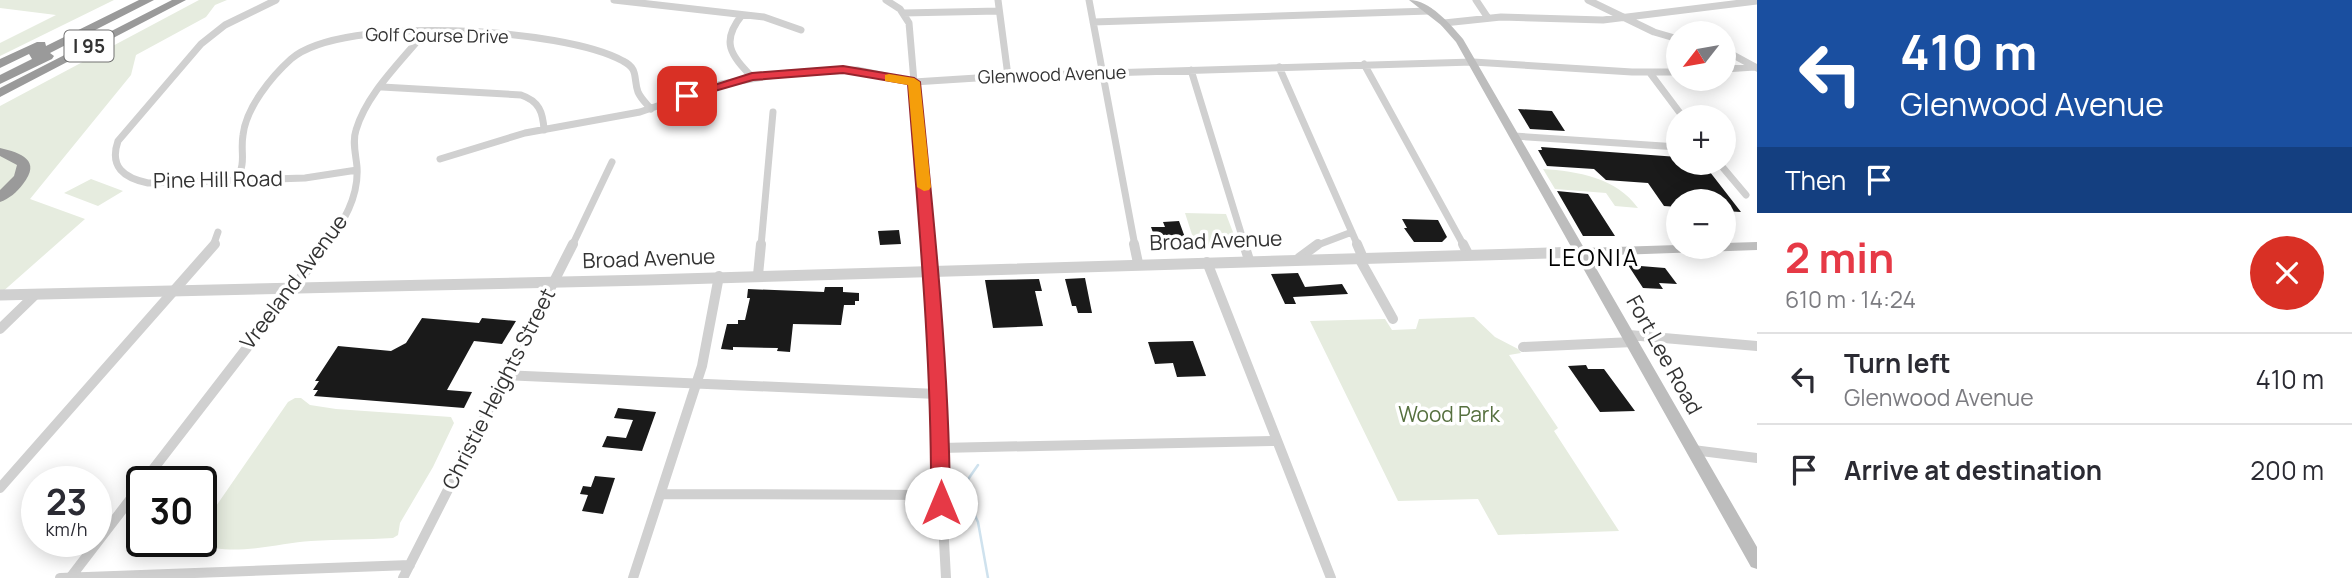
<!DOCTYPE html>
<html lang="en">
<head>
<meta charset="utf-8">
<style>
	:root { --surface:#fff; --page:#f2f2f3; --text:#2b2b33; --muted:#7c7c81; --line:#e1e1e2; --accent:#e63946 }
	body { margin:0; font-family:Manrope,sans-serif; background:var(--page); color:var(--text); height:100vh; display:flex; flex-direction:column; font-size:26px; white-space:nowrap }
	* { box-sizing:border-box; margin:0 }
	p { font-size:23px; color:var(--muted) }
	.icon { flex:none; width:38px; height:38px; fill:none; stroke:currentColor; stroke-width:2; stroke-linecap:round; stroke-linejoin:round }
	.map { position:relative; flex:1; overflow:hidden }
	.panel { display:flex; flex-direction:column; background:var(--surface); width:595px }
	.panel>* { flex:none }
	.banner { background:#1a4fa0; color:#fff; overflow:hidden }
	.needle { width:46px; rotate:239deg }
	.tools { position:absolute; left:1666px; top:21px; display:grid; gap:14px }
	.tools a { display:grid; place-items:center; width:70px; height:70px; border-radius:50%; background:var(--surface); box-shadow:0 4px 18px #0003; font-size:35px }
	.speed { position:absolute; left:21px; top:466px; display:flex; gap:14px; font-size:35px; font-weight:700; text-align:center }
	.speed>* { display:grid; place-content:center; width:91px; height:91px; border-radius:50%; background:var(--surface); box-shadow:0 4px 18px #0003; line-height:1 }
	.speed small { font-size:18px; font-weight:400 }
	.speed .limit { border:4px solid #111; border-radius:10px; background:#fff; color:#111 }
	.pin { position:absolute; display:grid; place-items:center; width:60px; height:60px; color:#fff; margin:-30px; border-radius:14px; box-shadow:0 4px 10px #0006 }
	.me { position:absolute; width:77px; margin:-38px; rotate:0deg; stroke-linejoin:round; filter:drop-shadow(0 0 5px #0008) }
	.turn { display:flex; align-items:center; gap:24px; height:147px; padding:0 28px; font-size:32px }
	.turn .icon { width:91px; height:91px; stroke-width:2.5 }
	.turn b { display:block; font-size:49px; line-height:60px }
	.then { display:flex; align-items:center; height:66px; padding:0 28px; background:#0003; gap:14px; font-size:26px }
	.round { display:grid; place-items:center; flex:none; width:74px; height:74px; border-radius:37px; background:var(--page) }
	.overview { display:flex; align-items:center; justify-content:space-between; height:119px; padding:0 28px }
	h1 { font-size:42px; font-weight:700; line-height:52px; color:var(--accent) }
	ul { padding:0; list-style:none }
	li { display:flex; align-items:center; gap:21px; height:91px; padding:0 28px; border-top:2px solid var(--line) }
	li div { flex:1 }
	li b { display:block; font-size:26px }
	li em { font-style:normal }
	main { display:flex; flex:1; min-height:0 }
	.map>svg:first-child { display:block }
</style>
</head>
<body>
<main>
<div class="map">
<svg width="1757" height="578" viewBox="0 0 1757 578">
	<rect width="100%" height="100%" fill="#fff"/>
	<path fill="#e6ecdf" d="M0,0H114L0,56V43L56,15L0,8Z
		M199,0H227L215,5L206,17L136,55L131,75L30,199L85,219L0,294V106Z
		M1543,169C1577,171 1617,178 1638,208L1615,206L1606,193L1555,189Z
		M91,179L123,191L98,206L64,193Z
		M1185,213L1226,214L1239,248L1196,247Z
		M1474,317L1495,337L1518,349L1521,353L1509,355L1558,428L1554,431L1619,531L1498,535L1478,499L1398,501L1310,321L1385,319L1392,330L1416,329L1419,319Z
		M295,398H301L310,405L336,409L451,417L454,423L433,467L400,523L398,535L393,538C366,540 339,539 311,541C277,543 231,558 198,543L197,541H201L203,525L288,402Z"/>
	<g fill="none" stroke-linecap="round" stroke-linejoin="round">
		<path stroke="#cfe2ee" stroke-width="2.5" d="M978,465L962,488L978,522L988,578"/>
	</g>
	<path fill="#1a1a1a" d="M1518,109L1552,111L1565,131L1530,129Z
		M1541,147L1678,157V163H1703L1741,212L1724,211V201H1678V207L1664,206L1648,183L1606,180L1594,169L1547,166L1538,150H1542Z
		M1557,191L1588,194L1615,236H1583Z
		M1402,219L1438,220L1447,237L1442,242H1414L1404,228H1407Z
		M1179,221L1187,243L1156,241L1151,227H1165L1163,222Z
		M899,230L901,244L880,245L878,231Z
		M1628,265L1665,268L1677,284L1659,283L1663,289L1643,288Z
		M1298,273L1305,287L1342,284L1348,294L1293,297L1296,304H1285L1271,274Z
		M1085,278L1092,313H1078L1076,306H1072L1065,279Z
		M1039,279L1042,291H1035L1043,326L993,328L985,280Z
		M825,287H843V292L859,293V301H855V305H844L841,325L793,324L790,352L777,351L778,348L733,347V350L721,349L727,324H738V320H745L750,298H747L748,289L824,292Z
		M422,318L479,323L482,318L516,321L502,344L474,341L447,390L472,392L464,408L314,396L318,390H313L319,381H315L338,346L391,351L406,343Z
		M1193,341L1206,376L1177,377L1173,363L1155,364L1148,342Z
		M1586,365L1588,369H1604L1635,411L1600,412L1568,366Z
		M618,408L656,412L642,451L602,447L607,436L626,438L633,420L614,418Z
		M595,476L615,478L603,514L582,511L588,495L580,494L583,486L591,487Z"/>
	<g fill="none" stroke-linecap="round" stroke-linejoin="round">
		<path stroke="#d0d0d0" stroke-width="7" d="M276,0L225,25L201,44L118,141C109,167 124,178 148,183L305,178L357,170
			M614,0L764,17L801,30
			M886,0L900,9L909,23L928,246
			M998,0L1008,76
			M1089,0L1135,246
			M1476,0L1488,18
			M1588,0L1654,32L1678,39
			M903,13L999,11
			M742,15C720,42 731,55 752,77
			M1093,22L1429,11
			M1444,23L1501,17L1603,20L1757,1
			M1724,50L1757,68
			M1364,64L1464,246
			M1279,67L1358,246
			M1724,69L1755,67
			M1191,70L1245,246
			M1650,73L1683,117
			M382,87L521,95C539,101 543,112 544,130
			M1514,136L1678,147
			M440,159L525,133L640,112L721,84L788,73L857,70L914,82L1008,76L1473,62L1632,72H1678
			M1719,163L1746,195
			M236,181C247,161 240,154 243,135C246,108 271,77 291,59C342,14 565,28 623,61C639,69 633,78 638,92C641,99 647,104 651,109
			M213,246L218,232
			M326,246C343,223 359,197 357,167C356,155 352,142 356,130C367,93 401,62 424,33
			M572,246L612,162
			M761,246L773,112
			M1315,246L1352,232"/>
		<path stroke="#d0d0d0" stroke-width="10" d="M928,244L946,578
			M1134,244L1138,263
			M1244,244L1249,260
			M1357,244L1363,258
			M1463,244L1468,254
			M1299,258L1318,244
			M1359,258L1393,319
			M1207,262L1331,578
			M758,275L761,244
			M0,329L35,295
			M1629,335L1757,346
			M1523,347L1633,342
			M505,375L937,394
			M940,448L1275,441
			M1693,450L1757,458
			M144,481L327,244
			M0,488L215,244
			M661,494L940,495
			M60,578L410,565
			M70,578L142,484
			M403,578L573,244
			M633,578L702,366L719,276"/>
		<path stroke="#d0d0d0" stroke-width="11" d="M0,295L648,280L1582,252"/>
		<path fill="#bdbdbd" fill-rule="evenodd" d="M1409,0C1430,0 1450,24 1463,39L1584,248L1678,245V247H1724V243L1757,242V250L1589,256L1757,547V569L1751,567L1456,42L1441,25Z"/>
		<path fill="#9a9a9a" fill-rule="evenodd" d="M139,0H154L50,53L54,56L52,59L0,84V75L32,59L29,54L0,68V59L37,42H45L46,46Z
			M172,0H186L0,97V88Z
			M0,148C21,153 42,160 23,184C17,192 9,199 0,202V190L14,176L17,165L0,156Z"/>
	</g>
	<path fill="#e63946" stroke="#96252e" stroke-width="2" d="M843,66L914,78L920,82C934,221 949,362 950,503L947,509L941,511L934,509L931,503C932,363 919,223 908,84L843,73L753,80L687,99L680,96L752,73Z"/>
	<path fill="#f59e0b" d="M889,74L914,78L920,82L931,187L929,190L924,191L917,187L908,85L885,81V75Z"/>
	<g text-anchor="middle" stroke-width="7" stroke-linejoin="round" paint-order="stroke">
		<g font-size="18" fill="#333" stroke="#fff">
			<text transform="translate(437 36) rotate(1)" y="6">Golf Course Drive</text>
			<text transform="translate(1052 75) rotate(-2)" y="6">Glenwood Avenue</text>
		</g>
		<rect fill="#fff" stroke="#707070" stroke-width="2" x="64.5" y="30.5" width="49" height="31" rx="5"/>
		<g font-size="19" font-weight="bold" fill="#333">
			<text x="89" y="53">I 95</text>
		</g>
		<g font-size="21" fill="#333" stroke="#fff">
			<text transform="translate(218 180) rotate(-1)" y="7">Pine Hill Road</text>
			<text transform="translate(1216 241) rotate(-2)" y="7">Broad Avenue</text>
			<text transform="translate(649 259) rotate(-2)" y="7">Broad Avenue</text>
			<text transform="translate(294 282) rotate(-53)" y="7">Vreeland Avenue</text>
			<text transform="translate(1664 355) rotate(61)" y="7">Fort Lee Road</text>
			<text transform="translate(499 389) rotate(-63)" y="7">Christie Heights Street</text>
		</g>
		<g font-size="21" fill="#56703f" stroke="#fff">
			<text x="1449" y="422">Wood Park</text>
		</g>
		<g font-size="24" letter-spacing="2" fill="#000" stroke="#fff">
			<text x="1594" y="266">LEONIA</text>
		</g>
	</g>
</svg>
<div class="tools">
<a><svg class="needle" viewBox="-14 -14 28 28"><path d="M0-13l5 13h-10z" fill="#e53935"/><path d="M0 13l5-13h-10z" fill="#7c7c81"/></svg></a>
<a>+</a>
<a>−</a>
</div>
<div class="speed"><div>23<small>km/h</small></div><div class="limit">30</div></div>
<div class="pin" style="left:687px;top:96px;background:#d93025"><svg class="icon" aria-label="arrive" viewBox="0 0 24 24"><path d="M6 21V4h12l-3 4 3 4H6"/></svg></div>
<svg class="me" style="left:941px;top:503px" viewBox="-20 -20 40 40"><circle r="19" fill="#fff"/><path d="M0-13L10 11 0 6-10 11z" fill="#e63946"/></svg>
</div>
<section class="panel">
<div class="banner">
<div class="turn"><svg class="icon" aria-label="left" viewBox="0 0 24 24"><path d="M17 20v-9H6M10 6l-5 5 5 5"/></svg><div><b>410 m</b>Glenwood Avenue</div></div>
<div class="then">Then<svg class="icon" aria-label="arrive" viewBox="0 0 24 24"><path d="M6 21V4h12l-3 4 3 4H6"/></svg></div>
</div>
<div class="overview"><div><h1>2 min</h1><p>610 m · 14:24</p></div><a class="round" style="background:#d93025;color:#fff"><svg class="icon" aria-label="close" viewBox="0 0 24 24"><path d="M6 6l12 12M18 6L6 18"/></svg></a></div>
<ul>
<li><svg class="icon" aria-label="left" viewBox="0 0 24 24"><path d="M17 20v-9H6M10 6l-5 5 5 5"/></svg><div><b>Turn left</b><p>Glenwood Avenue</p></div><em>410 m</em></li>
<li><svg class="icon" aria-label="arrive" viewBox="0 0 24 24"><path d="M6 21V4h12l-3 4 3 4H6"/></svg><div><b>Arrive at destination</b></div><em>200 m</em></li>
</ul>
</section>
</main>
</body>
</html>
